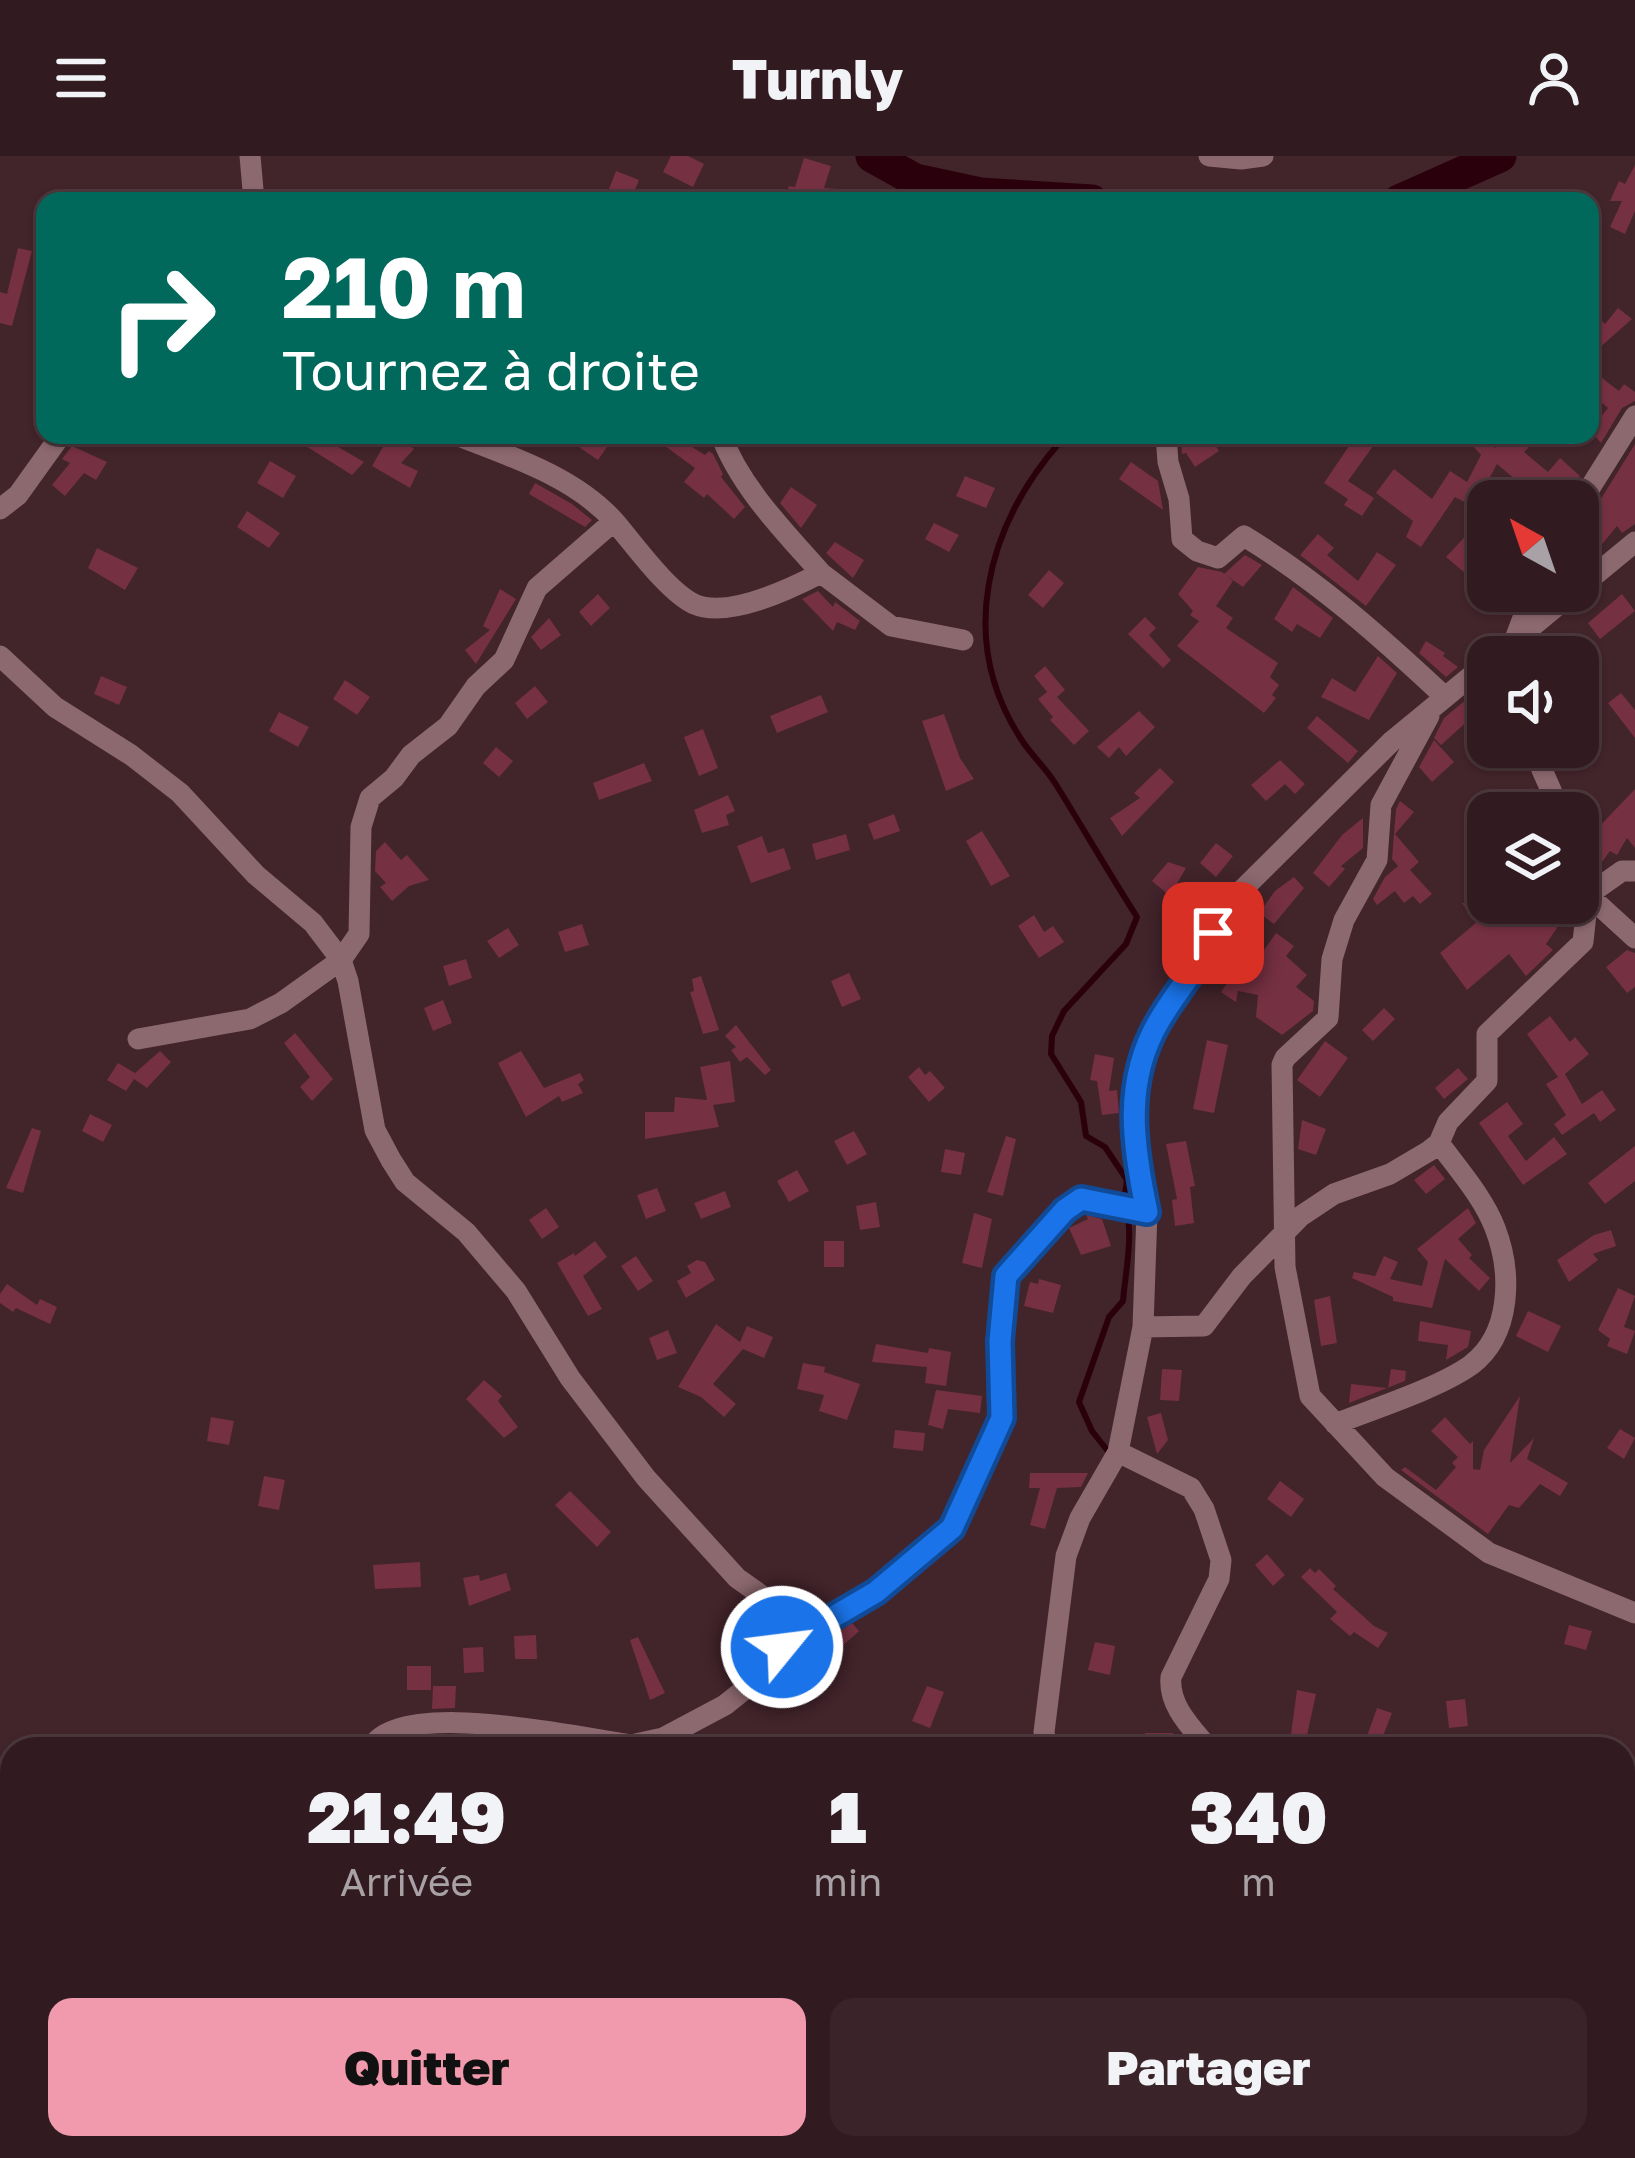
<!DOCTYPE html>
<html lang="fr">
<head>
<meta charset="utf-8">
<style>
	:root { --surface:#321b20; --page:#3a2429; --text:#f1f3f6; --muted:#a8a1a5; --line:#4d393e; --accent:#f29aad }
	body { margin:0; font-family:"Golos Text",sans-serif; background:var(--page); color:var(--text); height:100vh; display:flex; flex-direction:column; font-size:45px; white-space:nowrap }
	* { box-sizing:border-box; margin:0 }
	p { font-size:39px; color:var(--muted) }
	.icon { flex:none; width:66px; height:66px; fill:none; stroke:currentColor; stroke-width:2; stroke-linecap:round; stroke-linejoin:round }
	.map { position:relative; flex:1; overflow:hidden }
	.details { position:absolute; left:0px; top:1581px; width:1635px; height:423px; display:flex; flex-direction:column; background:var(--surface); border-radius:36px 36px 0 0; box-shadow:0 3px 9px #0004,0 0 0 3px var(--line) }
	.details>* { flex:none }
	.banner { position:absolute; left:36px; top:36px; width:1563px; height:252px; border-radius:24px; box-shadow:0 3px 9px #0004,0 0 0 3px var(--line); background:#00695c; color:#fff; overflow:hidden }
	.needle { width:78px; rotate:320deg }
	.tools { position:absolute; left:1467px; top:324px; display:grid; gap:24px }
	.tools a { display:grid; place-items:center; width:132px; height:132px; border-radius:24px; background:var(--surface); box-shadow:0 3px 9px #0004,0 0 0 3px var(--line); font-size:60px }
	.pin { position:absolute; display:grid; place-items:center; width:102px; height:102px; color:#fff; margin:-51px; border-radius:24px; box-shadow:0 6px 18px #0006 }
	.me { position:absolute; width:132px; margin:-66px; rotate:61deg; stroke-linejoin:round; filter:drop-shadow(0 0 9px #0008) }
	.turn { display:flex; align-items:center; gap:42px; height:252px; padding:0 48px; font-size:54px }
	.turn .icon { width:156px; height:156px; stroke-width:2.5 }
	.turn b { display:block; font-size:84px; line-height:102px }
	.eta { display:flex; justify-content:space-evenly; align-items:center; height:204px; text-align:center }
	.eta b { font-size:72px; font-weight:800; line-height:84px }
	.button { display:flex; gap:24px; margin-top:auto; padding:24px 48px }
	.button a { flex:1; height:138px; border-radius:24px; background:var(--accent); color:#111; font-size:48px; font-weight:800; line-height:138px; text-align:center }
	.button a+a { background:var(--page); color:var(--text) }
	header { display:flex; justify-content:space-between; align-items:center; height:156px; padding:0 48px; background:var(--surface); font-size:54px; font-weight:800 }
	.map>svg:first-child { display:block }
</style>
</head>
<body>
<header><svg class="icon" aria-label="menu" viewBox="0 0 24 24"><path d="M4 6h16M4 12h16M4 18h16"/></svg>Turnly<svg class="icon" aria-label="person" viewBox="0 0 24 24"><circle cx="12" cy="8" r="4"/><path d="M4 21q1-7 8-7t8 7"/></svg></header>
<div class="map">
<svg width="1635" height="2002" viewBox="0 0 1635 2002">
	<rect width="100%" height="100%" fill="#42242b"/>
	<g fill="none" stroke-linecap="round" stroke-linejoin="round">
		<path stroke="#2b000d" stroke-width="6" d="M1020,45L1027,39
			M1062,279L1060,286C987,370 956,483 1021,583C1031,599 1045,611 1055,627C1083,672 1109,717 1137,761L1126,788L1064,855L1052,880L1051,898L1081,946L1086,980L1105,991L1127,1024L1124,1045
			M1111,1299L1092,1275L1079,1246L1109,1161L1123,1145C1125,1120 1133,1080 1127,1058"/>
		<path stroke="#2b000d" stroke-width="33" d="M872,0L915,24L980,38L1092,45
			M1399,45L1500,0"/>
	</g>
	<path fill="#753042" d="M671,0H688L704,8L693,31L663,16Z
		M804,2L831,10L824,32L851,34L850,45H783L789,30L795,31Z
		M1635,9V55L1625,78L1610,71L1622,45H1610L1619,25L1625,28Z
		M616,15L639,24L632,41L609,33Z
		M18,92L32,95L12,170L0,167V136L7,138Z
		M1618,152L1632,163L1590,200V154L1605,168Z
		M1602,222L1619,235L1624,228L1635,236V245L1622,252L1601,287L1590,274L1608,252L1590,237Z
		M306,279L321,286L323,282L364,306L352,319L301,287Z
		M390,279H397L414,293L401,307L418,315L410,332L372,310Z
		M561,279H596L609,288L598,304Z
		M673,279L705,299L709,295L713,298L723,318L721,321L745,351L734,363L707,338L704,342L684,326L695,312L665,290Z
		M1181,279H1209L1219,295L1195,311L1186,297L1182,298Z
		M1335,279H1381L1348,325L1374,342L1362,360L1344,349L1348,343L1324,327L1349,290Z
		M1463,279H1482L1495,292L1507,279H1541L1524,296L1548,316L1560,302L1580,320L1565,345H1541L1497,308L1474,351L1455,341L1421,391L1406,381L1413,365L1376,337L1394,313L1432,343L1450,315L1467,326L1481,299Z
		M1635,288V368L1622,377L1617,370L1598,393L1578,376V366L1591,359Z
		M72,290L107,306L96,324L84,317L65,340L52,329L70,307L62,303Z
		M270,305L296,320L283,342L257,327Z
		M1131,306L1158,325L1163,354L1119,323Z
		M965,320L995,332L986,352L956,340Z
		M535,327L572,348L592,364L585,371L529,338Z
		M791,331L817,349L801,372L780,347Z
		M247,355L280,377L269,392L237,371Z
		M1488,356V375L1478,384L1488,392V413L1477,427L1446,401Z
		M934,367L959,379L949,396L925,383Z
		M1318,378L1334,392L1327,399L1358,425L1377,396L1396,409L1366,450L1300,399Z
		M835,386L864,404L853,422L826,397Z
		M97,392L138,412L125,434L88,412Z
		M1245,399L1262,409L1243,431L1224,418Z
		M1198,411L1222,416L1233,425L1216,450L1233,462L1226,472L1278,507L1270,521L1279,529L1272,539L1276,542L1264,557L1177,490L1199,465L1190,459L1193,455L1178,438Z
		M1049,414L1064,427L1043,452L1028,439Z
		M1293,431L1333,462L1320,482L1297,468L1292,476L1274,463Z
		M500,433L516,443L476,508L465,494L490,474L483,470Z
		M818,435L833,451L835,446L860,465L855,474L837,466L833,475L802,443Z
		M598,438L610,452L591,470L579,456Z
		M1622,438L1635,455L1600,483L1588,467Z
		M1145,461L1156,472L1149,479L1171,504L1163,512L1128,478Z
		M549,462L561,479L541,494L531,481Z
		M1426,485L1445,497L1443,500L1458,511L1446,521L1419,497Z
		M1378,500L1397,517L1369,564L1321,541L1332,522L1355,536Z
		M1045,510L1065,534L1057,541L1089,575L1074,589L1050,564L1053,561L1038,543L1047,536L1034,520Z
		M101,520L127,531L119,549L94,538Z
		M345,524L370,541L357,559L333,543Z
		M535,530L548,546L527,563L515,547Z
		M1479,533L1488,544V586L1470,563L1441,589L1434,582L1444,562Z
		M1621,537L1635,554V582L1608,547Z
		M821,539L828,556L777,577L770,560Z
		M1139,555L1155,571L1126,600L1119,591L1109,602L1097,591Z
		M279,556L309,571L298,591L269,575Z
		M944,558L960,602L974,623L946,635L922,565Z
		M1317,560L1358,595L1348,607L1307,572Z
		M703,573L718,612L699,620L684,581Z
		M1434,584L1454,606L1432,626L1419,611Z
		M496,591L513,605L499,621L483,607Z
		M1280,604L1305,628L1295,638L1285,628L1266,645L1251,629Z
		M644,607L652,625L599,644L593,627Z
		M1160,612L1174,626L1122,680L1110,662L1140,642L1134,637Z
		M1533,632L1545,657H1485Z
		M1635,633V692L1627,682L1617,699L1610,695L1597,713L1590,700L1601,683L1594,676Z
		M728,639L735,655L726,659L729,669L702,677L694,654Z
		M1400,645L1414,656L1395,678L1419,706L1410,714L1432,738L1420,748L1413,740L1404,747L1395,735L1377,749L1373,743L1385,721L1398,710L1392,703L1396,653Z
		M894,658L900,675L874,684L868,668Z
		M1363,662V692L1341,710L1345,713L1329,731L1313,717L1342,679Z
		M982,675L1010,720L991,730L966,685Z
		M846,678L850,694L816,704L812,688Z
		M762,680L768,697L784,692L791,713L751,727L737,690Z
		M385,686L401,704L407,699L429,724L409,730L392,745L380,731L386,727L375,715L376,695Z
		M1216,687L1233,700L1216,721L1200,707Z
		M1168,706L1186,712L1170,740L1152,725Z
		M1294,721L1304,732L1274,768L1259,757L1275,735Z
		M1179,743L1193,749L1183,768L1191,772L1183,788L1162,778Z
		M1462,747H1503L1518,764L1540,749L1557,772L1546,788L1553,794L1526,820L1509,798L1467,834L1440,797L1476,767Z
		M1034,759L1044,776L1053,770L1064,786L1039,802L1018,770Z
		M582,768L589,789L565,796L558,776Z
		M508,772L519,789L499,802L487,785Z
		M1276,777L1294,790L1286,800L1307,819L1296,831L1314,845L1313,855L1282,879L1256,861L1258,839L1238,835L1236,846L1221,836L1244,802L1242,814L1247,818Z
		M1627,794L1635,797V831L1627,837L1606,811Z
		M466,803L472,822L449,830L443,810Z
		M849,817L861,843L842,851L831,825Z
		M701,820L719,874L703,878L690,836L694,835L692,823Z
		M443,844L452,867L433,875L424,852Z
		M1384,852L1395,863L1373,885L1362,874Z
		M1550,860L1570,886L1575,881L1589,898L1565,918L1582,948L1602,934L1616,954L1600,966L1594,957L1562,979L1554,968L1566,959L1546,928L1558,921L1527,878Z
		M736,869L771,914L765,919L747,901L740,906L731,894L736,891L725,880Z
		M295,877L333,923L312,945L300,931L310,921L284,887Z
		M1207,884L1228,889L1214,957L1193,953Z
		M1325,885L1348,902L1320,941L1297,924Z
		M160,895L171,906L147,932L134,923L126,935L107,924L118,907L135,917Z
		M521,895L544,932L580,917L584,924L578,928L583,937L562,946L559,940L526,961L498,907Z
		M1095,898L1114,902L1109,935L1117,934L1119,957L1102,959L1097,925L1090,924Z
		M730,905L735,946L713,949L719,971L645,983V956H674L675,941L707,944L700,911Z
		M919,911L925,919L930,915L945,932L929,946L908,921Z
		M1458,912L1468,923L1444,943L1435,932Z
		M1507,946L1523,968L1508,980L1526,1005L1554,981L1567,998L1523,1029L1479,967Z
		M90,958L112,969L103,986L82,975Z
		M1302,964L1326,973L1316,999L1298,993Z
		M32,972L41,975L23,1037L6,1032Z
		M854,975L867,998L847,1009L834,985Z
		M1006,980L1016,983L1003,1040L987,1036Z
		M1186,985L1195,1030L1190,1031L1194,1067L1175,1070L1172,1044L1177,1043L1166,988Z
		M1635,990V1025L1605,1048L1588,1027Z
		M945,993L965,997L961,1019L941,1016Z
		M1434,1009L1445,1023L1426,1038L1414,1024Z
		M797,1014L809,1035L789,1046L777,1025Z
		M657,1032L666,1055L646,1063L637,1039Z
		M725,1035L731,1051L701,1063L694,1047Z
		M876,1046L880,1071L860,1074L856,1050Z
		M546,1052L559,1071L542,1083L529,1064Z
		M1468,1052L1476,1067L1458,1083L1472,1099L1469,1102L1490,1122L1479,1135L1445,1103L1432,1152L1393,1145V1141L1352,1122L1354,1116L1375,1120L1384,1100L1398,1106L1390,1123L1422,1130L1428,1106L1417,1093Z
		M974,1057L992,1063L982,1112L962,1107Z
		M1086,1059L1102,1063L1111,1090L1081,1099L1069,1072L1088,1063Z
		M1611,1074L1616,1090L1593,1098L1598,1104L1569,1126L1557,1104L1594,1079Z
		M595,1085L607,1101L583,1120L602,1153L588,1160L557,1107L574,1097L575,1100Z
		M824,1085H844V1111H824Z
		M636,1100L653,1125L638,1135L621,1110Z
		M697,1104L705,1106L715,1124L686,1142L677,1125L691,1117L687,1110Z
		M1039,1123L1061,1129L1053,1157L1024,1150L1030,1126L1038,1128Z
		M7,1128L37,1149L40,1143L57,1151L50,1168L16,1152L13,1156L0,1147V1138Z
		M1618,1132L1635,1140L1624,1171L1635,1175L1627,1198L1607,1190L1610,1183L1598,1174Z
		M1330,1140L1337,1187L1321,1190L1314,1144Z
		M1528,1155L1561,1170L1548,1196L1516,1180Z
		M1420,1165L1471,1175L1468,1191L1446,1204L1448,1189L1418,1185Z
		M716,1168L740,1186L747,1170L773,1181L764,1202L743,1193L713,1228L736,1248L724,1261L701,1241L678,1231Z
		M668,1174L677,1197L657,1204L649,1182Z
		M876,1188L928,1197L929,1192L951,1196L946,1230L925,1227L927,1211L872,1206Z
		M803,1207L825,1211L824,1216L860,1228L847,1264L819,1255L824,1239L797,1233Z
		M1162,1213L1182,1214L1179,1245L1160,1244Z
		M1391,1213L1406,1215L1405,1225L1349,1247L1351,1228L1388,1232Z
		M484,1224L502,1240L498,1245L518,1271L504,1282L466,1243Z
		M936,1234L982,1240L980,1257L948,1253L943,1273L928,1269Z
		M1520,1240L1510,1307L1534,1282L1527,1303L1568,1327L1560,1340L1540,1328L1519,1352L1509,1349L1488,1378L1401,1314L1405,1311L1436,1334L1456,1311L1452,1307L1458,1301L1431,1275L1445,1261L1470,1288L1473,1285V1313L1480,1314L1484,1294Z
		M1161,1257L1168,1284L1157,1298L1147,1261Z
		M211,1261L234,1265L229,1289L207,1285Z
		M1620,1273L1635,1282L1624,1303L1607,1292Z
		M895,1274L925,1277L923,1295L893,1292Z
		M1030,1317H1088L1081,1331L1057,1332L1045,1373L1030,1369L1040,1332H1029Z
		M264,1320L285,1324L279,1354L258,1350Z
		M1280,1325L1304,1343L1291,1361L1267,1343Z
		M570,1335L611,1376L597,1391L555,1349Z
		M1267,1398L1285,1419L1273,1430L1255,1409Z
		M420,1406L421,1431L375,1433L373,1409Z
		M1310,1412L1315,1417L1319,1413L1336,1430L1333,1433L1374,1470L1388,1477L1378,1492L1354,1476L1350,1480L1330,1463L1337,1456L1301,1421Z
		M506,1417L511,1434L469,1450L463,1422L479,1419L480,1425Z
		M852,1467L859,1475L818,1512L805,1497Z
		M1569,1469L1592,1475L1586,1494L1564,1488Z
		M536,1479L537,1503H515L514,1480Z
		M638,1481L665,1537L650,1544L630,1484Z
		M1095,1486L1115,1490L1110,1519L1088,1514Z
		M483,1491L484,1516L464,1517L463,1492Z
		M407,1510H431V1534H407Z
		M433,1530H456L455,1552L432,1553Z
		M927,1530L944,1536L930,1572L912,1565Z
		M1297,1534L1316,1538L1304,1593H1289Z
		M1465,1543L1468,1570L1449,1572L1446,1545Z
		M1377,1552L1392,1557L1381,1585L1367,1580Z
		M1145,1577H1173V1593H1144Z"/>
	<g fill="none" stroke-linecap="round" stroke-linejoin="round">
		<path stroke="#7d6268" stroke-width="3" stroke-dasharray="12 6" stroke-linecap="butt" d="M0,1806L12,1808"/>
		<path stroke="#8c686f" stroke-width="21" d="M250,0L254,45
			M1209,0L1241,3L1263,0
			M456,279C510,300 575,321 614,365
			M721,279C740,331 785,376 821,417
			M1166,279L1168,306L1179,343L1182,383L1197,395L1218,402L1244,380C1318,425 1382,482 1445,541
			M1578,351L1635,260
			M0,353L18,339L61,279
			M1578,433L1635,386
			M1514,486L1533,435
			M0,500L55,551L131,599L180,637L256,719L313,767L341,804L348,825L375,974L391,1004L405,1026L466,1076L516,1135L570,1222L646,1322L737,1422L775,1449L782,1461V1491
			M1495,501L1575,435
			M1429,560L1381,649L1377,704L1344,764L1332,803L1328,862L1285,902L1282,909L1285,1111L1310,1240L1385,1321L1489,1397L1635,1457
			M1532,591L1561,657
			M1588,739L1635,782
			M1588,739L1622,715H1635
			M138,883L250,863L281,847L341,804L359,778L361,671L370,642L394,622L411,599L448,570L476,530L504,504L537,432L614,365C634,388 667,435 694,448C728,463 790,433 821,417L891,470L963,484
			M1143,1171L1204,1170L1242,1120L1301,1060L1334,1038L1390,1018L1429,995L1439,987L1448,966L1487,925V878L1583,786L1588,739L1578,708
			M1335,1268C1373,1253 1439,1232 1471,1209C1512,1178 1512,1116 1495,1072C1483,1041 1458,1013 1439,987
			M1118,1296L1191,1332L1204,1353L1221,1404L1219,1423L1171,1521C1168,1550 1192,1572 1209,1593
			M371,1593C395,1540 580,1582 631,1589L663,1582L725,1549L755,1525L790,1484L867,1442L947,1378L1002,1262L1001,1185L1006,1120L1065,1054L1080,1043L1147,1056
			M1047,1593L1044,1576L1066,1400L1080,1362L1118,1296L1143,1171L1147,1056L1133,970L1139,910L1148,885L1192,821L1234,742L1392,585L1488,506
			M1623,1620L1635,1617
			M1623,1761L1635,1765
			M922,1992L952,2002
			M1019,2002L1021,1992
			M1378,2002L1379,1992"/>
	</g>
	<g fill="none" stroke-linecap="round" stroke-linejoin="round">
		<g stroke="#114b97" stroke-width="30">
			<path id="route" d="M782,1491L876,1436L952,1372L1002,1262L1000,1185L1006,1120L1065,1054L1081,1043L1147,1056C1133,990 1123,926 1159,865C1177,834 1200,811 1213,777"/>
		</g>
		<use href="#route" stroke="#1a73e8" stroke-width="21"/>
	</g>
</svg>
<div class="tools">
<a><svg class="needle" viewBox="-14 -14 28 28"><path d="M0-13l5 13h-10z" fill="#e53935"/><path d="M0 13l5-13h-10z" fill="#a8a1a5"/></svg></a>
<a><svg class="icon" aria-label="sound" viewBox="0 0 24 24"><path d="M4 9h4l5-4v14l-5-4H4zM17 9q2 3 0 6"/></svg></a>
<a><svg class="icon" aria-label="layers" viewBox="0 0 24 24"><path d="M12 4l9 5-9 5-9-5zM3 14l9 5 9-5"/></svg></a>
</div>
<div class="pin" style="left:1213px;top:777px;background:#d93025"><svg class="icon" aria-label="arrive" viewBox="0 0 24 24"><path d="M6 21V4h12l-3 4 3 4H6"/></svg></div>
<svg class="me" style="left:782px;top:1491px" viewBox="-20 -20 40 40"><circle r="17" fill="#1a73e8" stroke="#fff" stroke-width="3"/><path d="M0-11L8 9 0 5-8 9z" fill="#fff"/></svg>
<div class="banner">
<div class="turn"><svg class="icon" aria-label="right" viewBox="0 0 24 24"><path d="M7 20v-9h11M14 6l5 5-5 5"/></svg><div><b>210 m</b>Tournez à droite</div></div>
</div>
<section class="details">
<div class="eta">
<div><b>21:49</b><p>Arrivée</p></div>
<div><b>1</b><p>min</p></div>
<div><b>340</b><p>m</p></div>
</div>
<div class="button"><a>Quitter</a><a>Partager</a></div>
</section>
</div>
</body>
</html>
